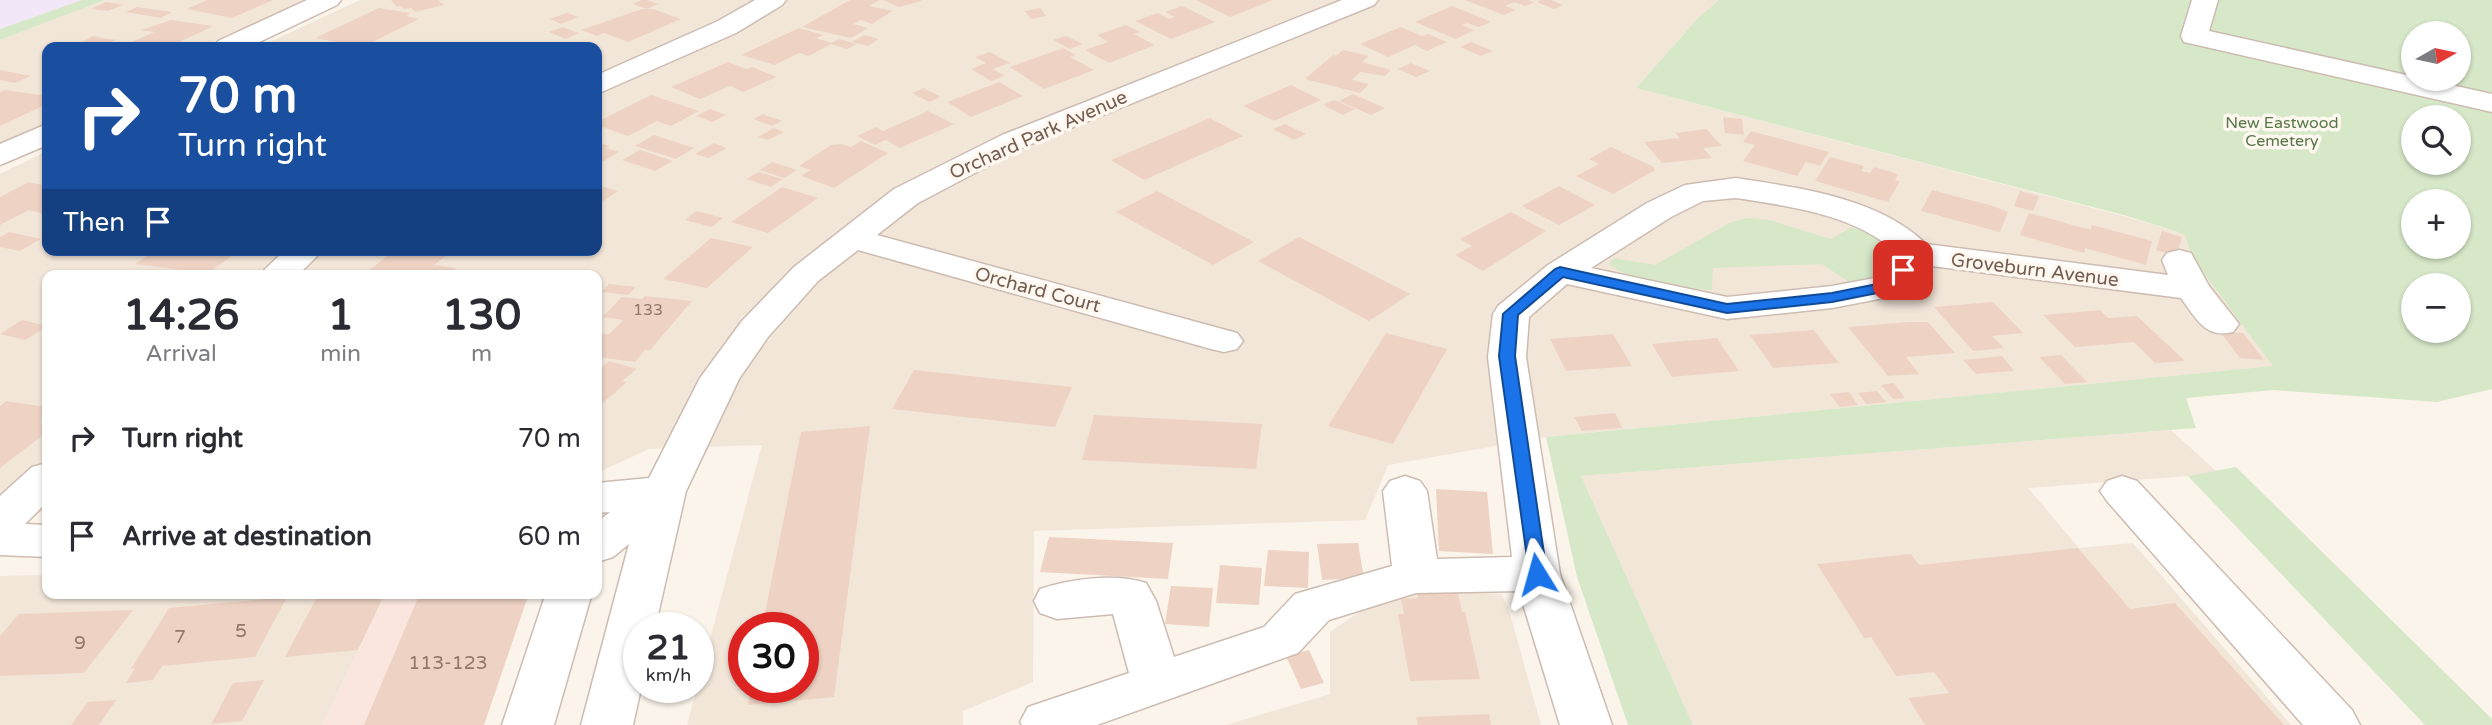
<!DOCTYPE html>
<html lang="en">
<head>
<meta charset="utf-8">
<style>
	:root { --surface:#fff; --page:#f7f7f7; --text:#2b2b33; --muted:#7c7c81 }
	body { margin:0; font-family:"Varela Round",sans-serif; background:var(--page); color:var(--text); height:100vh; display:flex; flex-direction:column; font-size:26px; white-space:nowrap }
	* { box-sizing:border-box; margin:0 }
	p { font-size:23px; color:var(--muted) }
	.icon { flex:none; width:38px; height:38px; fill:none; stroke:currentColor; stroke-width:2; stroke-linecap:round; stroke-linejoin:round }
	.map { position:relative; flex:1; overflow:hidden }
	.side { position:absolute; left:42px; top:270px; width:560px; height:329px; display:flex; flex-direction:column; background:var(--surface); border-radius:14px; box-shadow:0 2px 5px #0004 }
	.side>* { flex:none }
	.banner { position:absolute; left:42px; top:42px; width:560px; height:214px; border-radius:14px; box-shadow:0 2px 5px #0004; background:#1a4fa0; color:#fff; overflow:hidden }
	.needle { width:46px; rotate:81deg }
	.buttons { position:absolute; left:2401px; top:21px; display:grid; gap:14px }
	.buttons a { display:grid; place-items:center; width:70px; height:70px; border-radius:50%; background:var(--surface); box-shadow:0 2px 5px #0004; font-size:35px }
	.speed { position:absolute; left:623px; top:612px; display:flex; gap:14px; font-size:35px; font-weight:700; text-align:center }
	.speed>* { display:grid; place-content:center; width:91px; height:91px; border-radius:50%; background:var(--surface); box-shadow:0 2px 5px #0004; line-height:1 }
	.speed small { font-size:18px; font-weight:400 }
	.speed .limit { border:10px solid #d22; background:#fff; color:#111 }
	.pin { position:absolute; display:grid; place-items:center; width:60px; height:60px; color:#fff; margin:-30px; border-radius:14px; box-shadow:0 4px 10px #0006 }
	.me { position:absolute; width:77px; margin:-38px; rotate:352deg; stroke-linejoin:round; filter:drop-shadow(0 0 5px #0008) }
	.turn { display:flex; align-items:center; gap:24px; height:147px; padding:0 21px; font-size:32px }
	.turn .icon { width:91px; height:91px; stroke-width:2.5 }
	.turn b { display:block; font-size:49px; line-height:60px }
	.then { display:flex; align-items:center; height:66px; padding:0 21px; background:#0003; gap:14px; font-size:26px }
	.eta { display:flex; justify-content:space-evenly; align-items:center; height:119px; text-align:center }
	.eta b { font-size:42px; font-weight:700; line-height:49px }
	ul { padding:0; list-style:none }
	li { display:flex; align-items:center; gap:21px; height:98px; padding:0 21px }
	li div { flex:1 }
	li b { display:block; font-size:26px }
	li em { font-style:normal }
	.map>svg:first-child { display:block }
</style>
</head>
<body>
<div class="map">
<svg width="2492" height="725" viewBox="0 0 2492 725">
	<rect width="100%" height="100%" fill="#fbf4ea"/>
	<path fill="#f2e6d9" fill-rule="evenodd" d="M105,0H306L201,47H47V122L0,145V40Z
		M360,0H1719L1698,18L1636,88L2127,217L2184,234L2193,260L2274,366L1546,437L1388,465L1365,520L1034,531L1033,682L963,711V725H687L762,445L649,449L597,473V275H47V513L0,509V174L47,151V250H597V47H259ZM744,628H803V688H744Z
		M2171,430L2216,471L2188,476L2028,488L2079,548L2133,543L2291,725H1693L1580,476Z
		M47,575V593H386L322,725H0V576Z
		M1429,590L1501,594L1508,607L1541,725H1226L1330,694V632L1372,603Z"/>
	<path fill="#fae6df" d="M386,593H529L484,725H322Z"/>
	<path fill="#f1e7f8" d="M0,0H82L0,29Z"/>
	<path fill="#d7e8c9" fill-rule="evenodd" d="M82,0H105L0,40V29Z
		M1719,0H2492V389L2437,402L2274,390L2186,398L2196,428L1581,476L1693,725H1628L1577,577L1546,437L2273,366L2193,259L2184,234L2127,216L1636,88L1698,18ZM2413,33H2459V79H2413ZM2413,117H2459V163H2413ZM2413,201H2459V247H2413ZM2413,285H2459V331H2413Z
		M1747,218L1769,220L1831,239L1852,227L1872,235L1895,251L1891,272L1874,280L1849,282L1822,264L1713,268L1712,290C1676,287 1638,286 1609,264L1614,258L1655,265L1731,222Z
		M2236,467L2492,719V725H2425L2188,476Z"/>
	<path fill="#eed3c4" d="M207,0H273L232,18L187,9Z
		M391,0H438L444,5L415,12L411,8L404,9L401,6L397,7Z
		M642,0H647L658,4L647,9L633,4Z
		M850,0H880L869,6L893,11L872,24L861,20L853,24L868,28L851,38L802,27Z
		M883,0H921V1L899,7Z
		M1196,0H1273L1230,17Z
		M1465,0H1528L1534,2L1525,6L1514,2L1505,6L1516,10L1504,15Z
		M1541,0H1551L1563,5L1554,9L1537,2Z
		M106,2L123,5L108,11L91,9Z
		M1182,6L1215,22L1171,39L1135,21L1158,13L1169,19L1175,17L1165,12Z
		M1452,6L1480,17L1491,22L1479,27L1467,23L1462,25L1474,30L1456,39L1415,22Z
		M137,7L172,12L161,18L126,12Z
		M379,8L411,13L406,16L419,19L363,47L315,38Z
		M1040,8L1046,16L1031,19L1025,11Z
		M642,9H653L681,19L628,42L604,33L597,36L581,30Z
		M567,13L578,17L561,24L550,19Z
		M171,20L214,26L168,47L125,45L154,32L141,30Z
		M1126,25L1140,32L1134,34L1155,45L1109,63L1085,50L1108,42L1097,35Z
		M562,27L579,33L566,39L549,32Z
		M1401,27L1422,36L1428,34L1447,42L1427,51L1415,45L1388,57L1360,44Z
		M799,28L823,35L816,38L831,43L839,39L857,44L847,49L831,44L809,56L799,53L775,65L741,55Z
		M864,35L879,39L868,46L852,42Z
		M93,36L115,40L101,47L80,43Z
		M1066,36L1083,44L1070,49L1053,40Z
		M1471,42L1493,51L1481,56L1460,47Z
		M1063,48L1076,55L1070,57L1094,70L1044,89L1010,67Z
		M1343,50L1369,56L1362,62L1391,70L1385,76L1360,72L1352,80L1369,84L1360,93L1305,79L1333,55L1336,56Z
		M990,52L1010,63L993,69L1005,76L991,81L971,69L986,63L975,57Z
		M728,62L746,69L752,67L777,77L743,92L730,86L700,99L671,87Z
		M1411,63L1430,71L1416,77L1398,69Z
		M0,70L31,76L15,83L0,80Z
		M999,82L1023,96L971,117L947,102Z
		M1291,85L1321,100L1274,121L1243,106Z
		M924,88L941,97L929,102L912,93Z
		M5,90L47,96V104L0,126V92Z
		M1353,94L1385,108L1371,115L1339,101Z
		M651,95L699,111L671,126L657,121L628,136L597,125V122Z
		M1334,100L1355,109L1343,115L1323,105Z
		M710,109L726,115L712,122L696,116Z
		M928,111L954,124L900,148L886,140L875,145L857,136L876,127L883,131Z
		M763,114L782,121L772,126L753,119Z
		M1723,117L1742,119L1744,135L1725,133Z
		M1210,118L1243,136L1144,180L1111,160Z
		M1285,124L1306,134L1294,140L1273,129Z
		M774,128L784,132L768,140L758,137Z
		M1706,129L1722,146L1703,148L1712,158L1662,163L1644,142L1680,138L1675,133Z
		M1751,131L1789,141L1829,152L1820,166L1806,162L1797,176L1743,161L1755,145L1743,142Z
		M654,135L694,148L676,159L635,146Z
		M861,141L888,153L834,188L801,176L810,170L799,166L831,145L842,144L851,147Z
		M597,142L610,146L606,148L619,152L597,165Z
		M714,143L727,148L709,158L695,154Z
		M1611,147L1652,166L1655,170L1613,194L1576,176L1599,164L1589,159Z
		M640,150L673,161L655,171L622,160Z
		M1830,157L1864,166L1861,171L1870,173L1874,167L1895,173L1898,175L1895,180L1900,181L1888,202L1815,181Z
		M772,162L797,170L784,178L760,170Z
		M759,172L783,179L771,187L746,179Z
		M29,182L47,186V212L44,214L29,210L0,225V197Z
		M597,185L618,191L603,201L597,199Z
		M1559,186L1595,205L1559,225L1522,206Z
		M782,187L818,198L768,233L731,222Z
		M1932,190L1993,206L2008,212L2000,232L1921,211Z
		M1157,191L1254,242L1213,265L1116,212Z
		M2020,191L2039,196L2033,211L2014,206Z
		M696,211L723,218L712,227L685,220Z
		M1511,212L1546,231L1483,271L1455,255L1472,246L1460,239Z
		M2029,213L2091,230L2092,225L2152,241L2146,265L2085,248L2084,253L2020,235Z
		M2162,231L2182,237L2176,256L2156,250Z
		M9,232L41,239L20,251L0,247V237Z
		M1299,237L1410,294L1369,321L1258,261Z
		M711,238L753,247L707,288L663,279Z
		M155,250H240L208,273L135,264Z
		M395,250H453L434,265L456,268L448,275H363Z
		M609,284L636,287L628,295L601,292Z
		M645,296L692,301L650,350H645L635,362L597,357V333L609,334L623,320L602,317L622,297L642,299Z
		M1993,302L2023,333L1992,336L2004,348L1973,351L1934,307Z
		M2100,310L2108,318L2137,316L2185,361L2155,363L2134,342L2075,347L2043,315Z
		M22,320L47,326V327L25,340L0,334Z
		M1909,322H1928L1955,353L1906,357L1919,374L1888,376L1848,327Z
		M1814,330L1839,363L1773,368L1750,335Z
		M2220,332L2243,333L2264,360L2240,358Z
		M1386,333L1447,349L1393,444L1328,426Z
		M1613,334L1632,366L1566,371L1550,339Z
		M1717,338L1739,371L1672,377L1652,344Z
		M2061,355L2087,382L2065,384L2039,357Z
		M2002,356L2014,371L1976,374L1963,360Z
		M609,361L637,369L622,381L627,382L597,408V371Z
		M914,370L1072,387L1055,427L892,409Z
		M1894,383L1905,398L1893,399L1881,385Z
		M1877,391L1886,402L1866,404L1858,393Z
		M1849,392L1858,405L1840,407L1830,394Z
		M6,401L47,407V417L40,423L47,424V432L0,468V406Z
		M1615,413L1622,428L1582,431L1574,417Z
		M1094,415L1262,424L1256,469L1082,460Z
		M870,426L834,697L748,705L751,688H803V628H762L801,432Z
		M1436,489L1487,492L1493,554L1439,551Z
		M1049,537L1173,543L1168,579L1040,572Z
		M1358,543L1364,578L1322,580L1317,544Z
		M2078,548L2130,609L2175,603L2284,725H1925L1908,698L1949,693L1934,672L1896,676L1871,637L1864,638L1817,564L1911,554L1919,565Z
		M1268,550L1309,552L1308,588L1264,586Z
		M1220,565L1262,568L1259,605L1216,603Z
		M1171,586L1213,588L1209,627L1165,624Z
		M385,593L358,650L285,657L316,599Z
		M420,593H529L484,725H364Z
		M1458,593L1462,612H1465L1480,679L1410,681L1398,614H1404L1401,599L1418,598V594Z
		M287,597L255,657L162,666L153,680L126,683L135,668L131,669L169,608Z
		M133,610L84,673L0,676V636L19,614Z
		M1309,650L1324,683L1301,689L1286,656Z
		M264,680L242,721L211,724L233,683Z
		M116,700L99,725H71L88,702Z
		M1489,714L1491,725H1418L1416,717Z"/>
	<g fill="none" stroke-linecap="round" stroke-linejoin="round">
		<g stroke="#cdbcb1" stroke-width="3">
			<path id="minor" d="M307,0H341L337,5L249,47H214L218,41Z
				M755,0H786L782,5L736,33L597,94V75L718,21Z
				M1342,0H1378L1374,5L1024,147L918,203L877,235L1237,333L1243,341L1237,349L1224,352L1211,349L858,250L818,281L768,337L739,379L686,491L655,628H639V688H641L633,725H581L629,544L613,557L597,562V522L610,512L597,513V483L649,478L700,378L742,321L794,267L894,189L1002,135Z
				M2192,0H2218L2209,31L2492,94V112L2184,42L2181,36Z
				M47,124V145L0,165V144Z
				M1736,178C1799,188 1878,197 1926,244L2168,275L2162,260L2167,253L2179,250L2191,253L2209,286L2239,324L2233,332C2205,339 2196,318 2181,298L1924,265L1905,294L1832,308L1727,319L1567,284L1529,317L1526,357L1560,574L1612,725H1560L1519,591L1416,593L1329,620L1298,653L1097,725H1022L1020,722L1028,707L1129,673L1113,614L1057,619L1040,613L1034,601L1040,589C1071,579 1115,573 1146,583L1156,601L1174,657L1264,627L1295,594L1392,566L1383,491L1390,481L1405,476L1420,481L1427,491L1437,559L1512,557L1488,357L1493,314L1498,306L1548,265L1647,203L1685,185ZM1736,198C1788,206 1859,215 1897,254L1880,277L1832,286L1727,297L1591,268L1671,217L1703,201Z
				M285,250H323L298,275H259Z
				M47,463V502L25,524L47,525V557L0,555V496L32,467Z
				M2122,476L2137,481L2352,710L2360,725H2303L2107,501L2100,491L2107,481Z
				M546,593H592L554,725H502Z"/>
		</g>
		<use href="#minor" fill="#fff" fill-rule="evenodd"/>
	</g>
	<path fill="#1a73e8" stroke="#114b97" stroke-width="2" d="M1903,265L1911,270L1897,289L1832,302L1727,313L1563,277L1518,315L1515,356L1547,574L1544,579H1530L1499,356L1503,314L1555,269L1560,267L1727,304L1832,293L1887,282L1898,266Z"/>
	<g text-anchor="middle" stroke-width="7" stroke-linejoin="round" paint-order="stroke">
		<g font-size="16" fill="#587848" stroke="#fef8f1">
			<text x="2282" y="128">New Eastwood<tspan x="2282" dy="18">Cemetery</tspan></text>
		</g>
		<g font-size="16" fill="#92796c">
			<text x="648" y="315">133</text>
		</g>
		<g font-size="19" fill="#745b4f" stroke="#fef8f1">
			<text transform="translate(1038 134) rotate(-24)" y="7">Orchard Park Avenue</text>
			<text transform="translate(2035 269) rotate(7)" y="7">Groveburn Avenue</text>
			<text transform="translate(1038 289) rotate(15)" y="7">Orchard Court</text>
		</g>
		<g font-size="19" fill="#92796c">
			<text x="241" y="637">5</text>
			<text x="180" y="643">7</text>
			<text x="80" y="649">9</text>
			<text x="448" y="669">113-123</text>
		</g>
	</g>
</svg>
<div class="buttons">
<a><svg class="needle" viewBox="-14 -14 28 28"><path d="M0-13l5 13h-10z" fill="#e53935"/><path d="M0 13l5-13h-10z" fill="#7c7c81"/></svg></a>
<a><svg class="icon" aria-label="search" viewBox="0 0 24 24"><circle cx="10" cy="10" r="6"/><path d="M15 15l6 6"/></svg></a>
<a>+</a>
<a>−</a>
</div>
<div class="speed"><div>21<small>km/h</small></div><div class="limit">30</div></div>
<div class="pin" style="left:1903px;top:270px;background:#d93025"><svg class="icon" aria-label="arrive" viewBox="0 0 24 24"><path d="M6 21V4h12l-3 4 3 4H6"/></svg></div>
<svg class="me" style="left:1537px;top:574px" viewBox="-20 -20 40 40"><path d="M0-17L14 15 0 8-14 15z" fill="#1a73e8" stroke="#fff" stroke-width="4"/></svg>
<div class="banner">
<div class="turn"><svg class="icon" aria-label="right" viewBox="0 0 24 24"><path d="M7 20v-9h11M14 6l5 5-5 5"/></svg><div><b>70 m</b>Turn right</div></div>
<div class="then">Then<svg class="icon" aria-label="arrive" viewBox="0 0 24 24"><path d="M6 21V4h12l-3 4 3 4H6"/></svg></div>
</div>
<section class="side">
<div class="eta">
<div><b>14:26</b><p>Arrival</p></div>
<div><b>1</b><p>min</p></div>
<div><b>130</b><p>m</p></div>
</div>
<ul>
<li><svg class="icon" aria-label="right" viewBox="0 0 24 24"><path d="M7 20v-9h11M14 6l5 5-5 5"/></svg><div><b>Turn right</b></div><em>70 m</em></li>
<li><svg class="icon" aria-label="arrive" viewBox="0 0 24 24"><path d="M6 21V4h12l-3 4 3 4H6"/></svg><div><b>Arrive at destination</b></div><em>60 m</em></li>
</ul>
</section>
</div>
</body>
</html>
